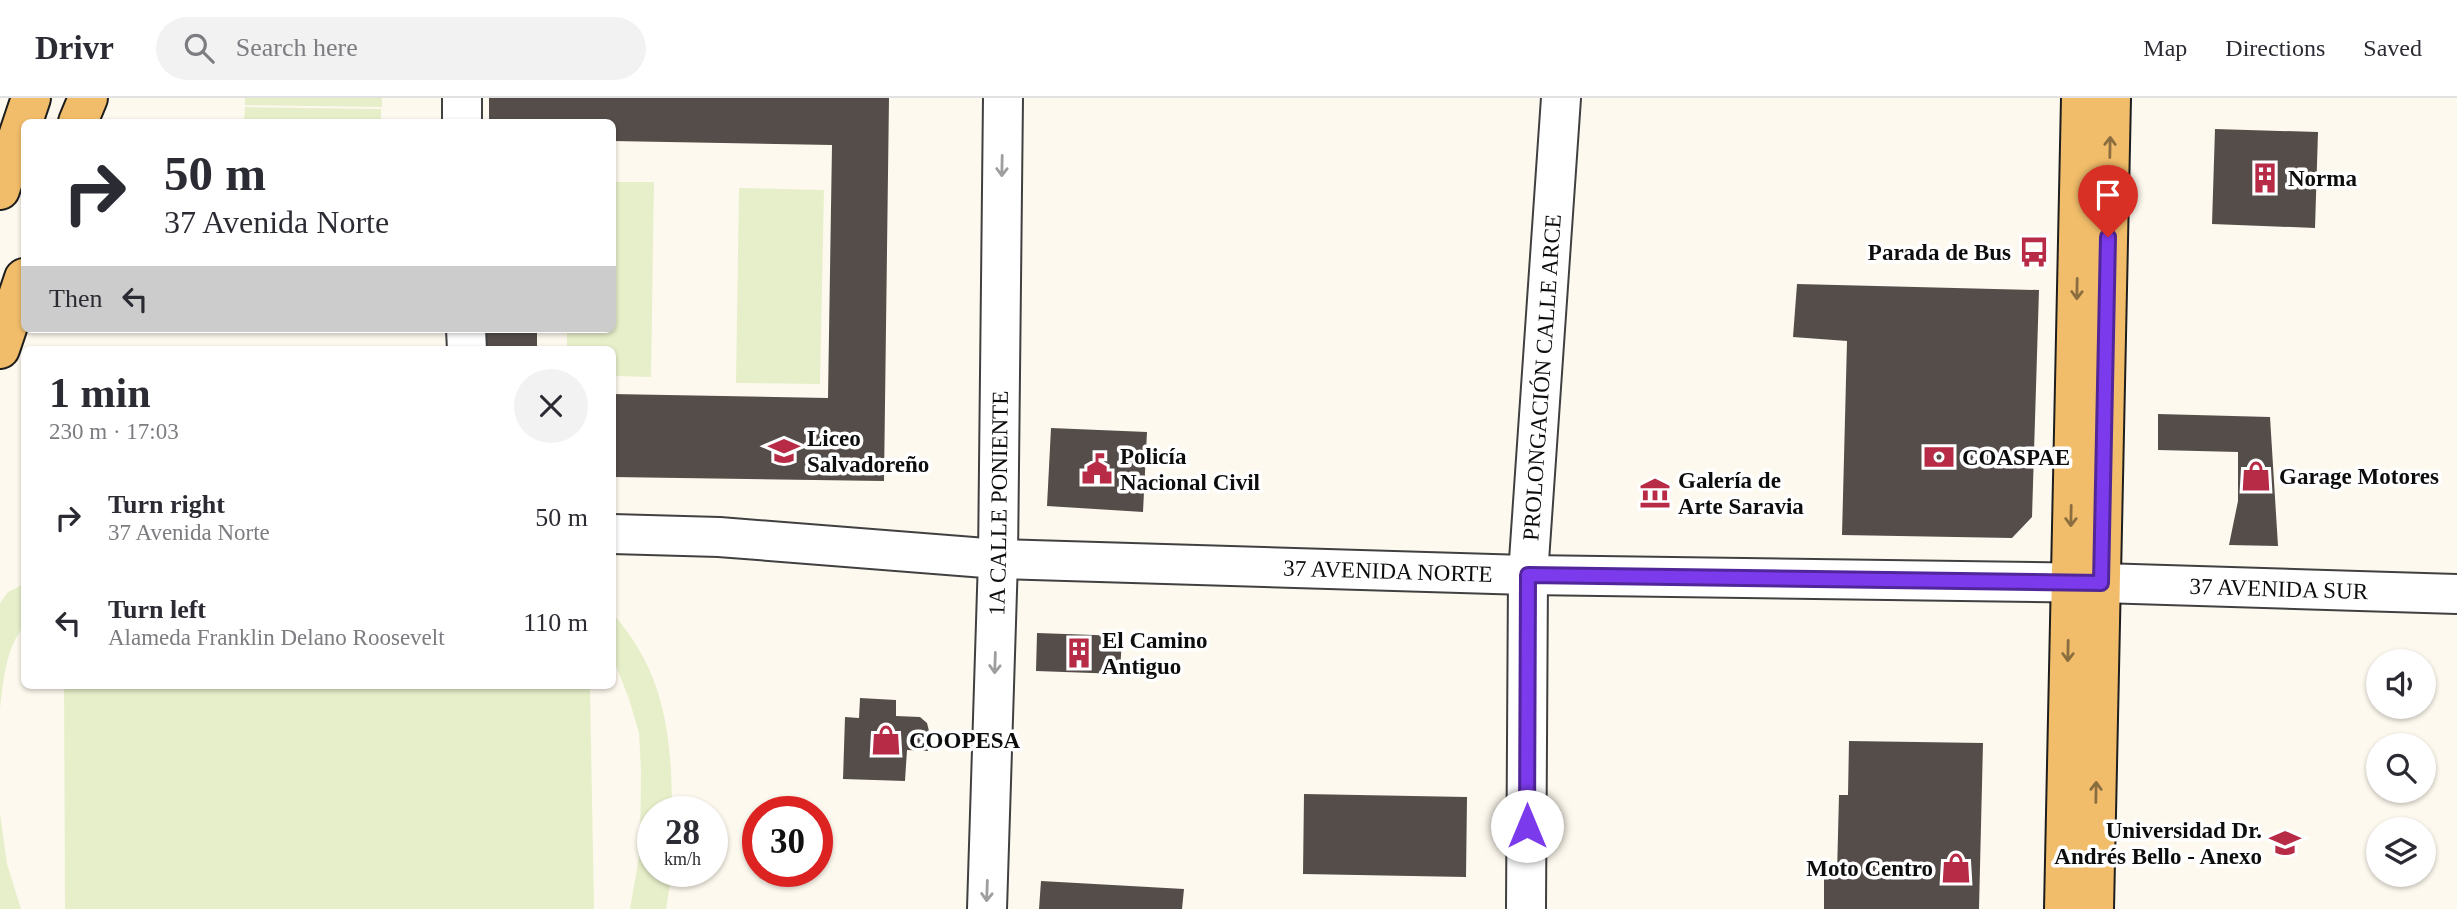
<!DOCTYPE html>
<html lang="en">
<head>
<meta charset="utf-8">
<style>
	:root { --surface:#fff; --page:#f2f2f3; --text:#2b2b33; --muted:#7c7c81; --line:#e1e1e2 }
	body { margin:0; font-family:Georgia,serif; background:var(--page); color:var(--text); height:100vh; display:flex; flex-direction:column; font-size:26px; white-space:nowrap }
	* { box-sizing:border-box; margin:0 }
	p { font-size:23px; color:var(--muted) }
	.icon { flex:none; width:38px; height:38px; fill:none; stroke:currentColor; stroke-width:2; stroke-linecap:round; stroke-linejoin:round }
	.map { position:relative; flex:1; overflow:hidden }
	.details { position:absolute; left:21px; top:248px; width:595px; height:343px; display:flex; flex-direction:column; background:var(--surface); border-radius:10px; box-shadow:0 2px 5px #0004 }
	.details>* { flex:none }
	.hud { position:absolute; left:21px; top:21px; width:595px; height:214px; border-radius:10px; box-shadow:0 2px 5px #0004; background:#fff; color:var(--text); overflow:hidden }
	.buttons { position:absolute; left:2366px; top:551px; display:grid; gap:14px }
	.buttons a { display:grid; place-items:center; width:70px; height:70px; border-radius:50%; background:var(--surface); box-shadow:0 2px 5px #0004; font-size:35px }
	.speed { position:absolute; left:637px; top:698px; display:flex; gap:14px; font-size:35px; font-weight:700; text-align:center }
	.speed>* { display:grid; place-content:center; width:91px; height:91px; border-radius:50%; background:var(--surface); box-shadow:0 2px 5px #0004; line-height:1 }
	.speed small { font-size:18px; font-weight:400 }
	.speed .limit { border:10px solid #d22; background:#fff; color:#111 }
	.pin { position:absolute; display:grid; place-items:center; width:60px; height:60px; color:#fff; margin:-72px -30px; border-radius:50% 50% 50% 0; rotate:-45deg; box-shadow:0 0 7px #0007 }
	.pin .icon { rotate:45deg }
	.me { position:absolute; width:77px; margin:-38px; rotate:0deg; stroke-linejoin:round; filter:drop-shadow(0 0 5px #0008) }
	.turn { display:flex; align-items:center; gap:24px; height:147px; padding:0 28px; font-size:32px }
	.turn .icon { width:91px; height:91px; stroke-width:2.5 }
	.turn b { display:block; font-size:49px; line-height:60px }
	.then { display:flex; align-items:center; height:66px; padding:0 28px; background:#0003; gap:14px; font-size:26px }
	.round { display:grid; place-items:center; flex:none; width:74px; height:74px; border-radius:37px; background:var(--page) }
	.overview { display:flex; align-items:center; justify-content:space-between; height:119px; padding:0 28px }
	h1 { font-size:42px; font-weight:700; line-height:52px }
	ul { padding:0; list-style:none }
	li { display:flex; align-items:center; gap:21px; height:105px; padding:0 28px }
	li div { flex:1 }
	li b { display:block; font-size:26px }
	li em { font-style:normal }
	header { display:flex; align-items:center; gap:42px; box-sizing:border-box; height:98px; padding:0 35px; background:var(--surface); border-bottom:2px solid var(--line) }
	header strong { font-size:33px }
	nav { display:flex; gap:38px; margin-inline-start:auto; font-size:24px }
	.search { width:490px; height:63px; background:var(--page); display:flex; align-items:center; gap:18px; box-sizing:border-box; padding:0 24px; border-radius:38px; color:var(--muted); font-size:26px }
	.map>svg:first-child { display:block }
</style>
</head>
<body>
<header>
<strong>Drivr</strong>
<div class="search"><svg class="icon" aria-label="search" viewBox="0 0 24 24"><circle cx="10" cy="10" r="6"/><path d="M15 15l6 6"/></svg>Search here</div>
<nav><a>Map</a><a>Directions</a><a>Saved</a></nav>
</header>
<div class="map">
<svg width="2457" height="811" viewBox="0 0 2457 811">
	<rect width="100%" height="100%" fill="#fef9ee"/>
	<path fill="#e7efca" d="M245,0H382V9L245,7Z
		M245,9L381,11V24H244Z
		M613,84H654L651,279L613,278L612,252H567V231H612Z
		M739,90L824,92L820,286L736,285Z
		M24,486V528C6,550 3,583 0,611V505L8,494Z
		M612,515C665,573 672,639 672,714H653V774H672L666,811H630L640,753L641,673L639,635L629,601L613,560Z
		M64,588H590L594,811H65Z
		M0,715L7,766L21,811H0Z"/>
	<path fill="#554d4a" d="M489,0H889L884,383L612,379V296L828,300L832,47L612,43V24H489Z
		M2215,31L2318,34L2315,130L2212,126Z
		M1797,186L2039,192L2032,419L2012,440L1842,437L1847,243L1793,239Z
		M486,231H537V252H486Z
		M2158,316L2270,319L2278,448L2229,447L2238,403V354L2158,352Z
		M1051,330L1147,334L1143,414L1047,408Z
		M1037,535L1122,538L1120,576L1036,573Z
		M860,600L896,602V618L920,619L927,625L929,633L928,653L907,652L905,683L843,681L845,619L859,620Z
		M1849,643L1983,645L1979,811H1824V777L1837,776L1839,697H1848Z
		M1304,696L1467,699L1466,779L1303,776Z
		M1041,783L1184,791L1182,811H1039Z"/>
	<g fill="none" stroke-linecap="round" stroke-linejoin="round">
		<g stroke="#404040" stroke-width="42">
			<g id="minor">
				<path d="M462,0V24"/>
				<path d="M466,231L467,252"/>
				<path id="s1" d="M612,436L719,439L998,461L1528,477L2101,485L2457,496"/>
				<path id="s2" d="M987,811L998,461L1003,0"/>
				<path id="s3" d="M1526,811L1528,477L1561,0"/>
			</g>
		</g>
		<g stroke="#1e1e1e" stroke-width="42">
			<path id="major" d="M78,24L88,0
				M0,92L31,0
				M0,251L24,180
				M2064,811L2081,0
				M2094,811L2111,0"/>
		</g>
		<use href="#minor" stroke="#fff" stroke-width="38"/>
		<use href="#major" stroke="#f2bd6a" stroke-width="38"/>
	</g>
	<defs><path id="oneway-shaft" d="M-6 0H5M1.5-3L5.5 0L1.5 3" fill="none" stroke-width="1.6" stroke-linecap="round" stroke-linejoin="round" transform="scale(1.75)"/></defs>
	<g stroke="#8b6e40">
		<use href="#oneway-shaft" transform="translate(2110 49) rotate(-89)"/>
		<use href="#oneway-shaft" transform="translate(2077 191) rotate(91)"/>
		<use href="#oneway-shaft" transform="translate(2071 418) rotate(91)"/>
		<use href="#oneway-shaft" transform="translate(2068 553) rotate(91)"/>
		<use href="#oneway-shaft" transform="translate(2096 694) rotate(-89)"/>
	</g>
	<g stroke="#9e9e9e">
		<use href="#oneway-shaft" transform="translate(1002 68) rotate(91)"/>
		<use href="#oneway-shaft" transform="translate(995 565) rotate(92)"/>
		<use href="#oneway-shaft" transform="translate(987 793) rotate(92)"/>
	</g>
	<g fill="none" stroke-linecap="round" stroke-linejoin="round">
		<g stroke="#51269a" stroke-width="18">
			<path id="route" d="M1527,728L1528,477L2101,485L2108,139"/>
		</g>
		<use href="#route" stroke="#7c3aed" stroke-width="12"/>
	</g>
	<defs>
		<g id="building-bare" transform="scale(2.415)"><path d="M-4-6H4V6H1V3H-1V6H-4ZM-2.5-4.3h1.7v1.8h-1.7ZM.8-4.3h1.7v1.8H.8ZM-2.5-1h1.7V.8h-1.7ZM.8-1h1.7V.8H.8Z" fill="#b72b46" stroke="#fff" stroke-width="2.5" paint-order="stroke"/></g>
		<g id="bus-bare" transform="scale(2.415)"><path d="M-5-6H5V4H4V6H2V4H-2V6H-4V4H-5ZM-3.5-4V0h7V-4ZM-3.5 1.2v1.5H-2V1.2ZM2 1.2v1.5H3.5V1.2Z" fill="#b72b46" stroke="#fff" stroke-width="2.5" paint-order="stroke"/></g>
		<g id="school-bare" transform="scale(2.415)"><path d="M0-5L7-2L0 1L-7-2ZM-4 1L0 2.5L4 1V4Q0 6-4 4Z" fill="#b72b46" stroke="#fff" stroke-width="2.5" paint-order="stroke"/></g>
		<g id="bank-bare" transform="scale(2.415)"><path d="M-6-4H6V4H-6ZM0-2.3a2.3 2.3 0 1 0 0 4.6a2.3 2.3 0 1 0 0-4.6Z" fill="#b72b46" stroke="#fff" stroke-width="2.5" paint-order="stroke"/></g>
		<g id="civic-bare" transform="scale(2.415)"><path d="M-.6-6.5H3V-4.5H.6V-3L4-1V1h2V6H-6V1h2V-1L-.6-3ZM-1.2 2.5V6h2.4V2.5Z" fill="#b72b46" stroke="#fff" stroke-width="2.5" paint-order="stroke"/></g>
		<g id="shop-bare" transform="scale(2.415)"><path d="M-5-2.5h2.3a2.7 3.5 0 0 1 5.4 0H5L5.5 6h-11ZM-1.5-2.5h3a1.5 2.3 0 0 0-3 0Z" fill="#b72b46" stroke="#fff" stroke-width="2.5" paint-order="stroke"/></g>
		<g id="museum-bare" transform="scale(2.415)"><path d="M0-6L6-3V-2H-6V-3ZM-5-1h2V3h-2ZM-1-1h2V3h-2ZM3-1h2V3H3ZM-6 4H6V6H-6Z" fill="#b72b46" stroke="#fff" stroke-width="2.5" paint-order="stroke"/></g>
		<g id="university-bare" transform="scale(2.415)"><path d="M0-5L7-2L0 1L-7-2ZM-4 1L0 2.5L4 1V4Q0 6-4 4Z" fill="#b72b46" stroke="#fff" stroke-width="2.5" paint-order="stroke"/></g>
	</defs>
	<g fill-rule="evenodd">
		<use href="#building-bare" x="2265" y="80"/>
		<use href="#bus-bare" x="2034" y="154"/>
		<use href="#school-bare" x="784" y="353"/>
		<use href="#bank-bare" x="1939" y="359"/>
		<use href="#civic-bare" x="1097" y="371"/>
		<use href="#shop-bare" x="2256" y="378"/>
		<use href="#museum-bare" x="1655" y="395"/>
		<use href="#building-bare" x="1079" y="555"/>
		<use href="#shop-bare" x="886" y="642"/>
		<use href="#university-bare" x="2285" y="745"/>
		<use href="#shop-bare" x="1956" y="770"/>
	</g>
	<g text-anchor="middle" stroke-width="7" stroke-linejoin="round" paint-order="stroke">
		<g font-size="23" font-weight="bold" fill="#0d0d0d" stroke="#fff" text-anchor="start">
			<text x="2288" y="88">Norma</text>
			<text x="2011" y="162" text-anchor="end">Parada de Bus</text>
			<text x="807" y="348">Liceo<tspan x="807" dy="26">Salvadoreño</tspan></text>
			<text x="1120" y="366">Policía<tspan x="1120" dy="26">Nacional Civil</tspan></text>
			<text x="1962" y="367">COASPAE</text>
			<text x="2279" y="386">Garage Motores</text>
			<text x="1678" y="390">Galería de<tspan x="1678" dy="26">Arte Saravia</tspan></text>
			<text x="1102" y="550">El Camino<tspan x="1102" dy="26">Antiguo</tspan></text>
			<text x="909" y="650">COOPESA</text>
			<text x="2262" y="740" text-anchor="end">Universidad Dr.<tspan x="2262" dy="26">Andrés Bello - Anexo</tspan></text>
			<text x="1933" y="778" text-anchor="end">Moto Centro</text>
		</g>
		<g font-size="23" fill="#0d0d0d" stroke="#fff">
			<text dy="8" stroke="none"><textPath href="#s3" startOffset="532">PROLONGACIÓN CALLE ARCE</textPath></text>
			<text dy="8" stroke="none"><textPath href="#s2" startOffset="406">1A CALLE PONIENTE</textPath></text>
			<text dy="8" stroke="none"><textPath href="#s1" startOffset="777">37 AVENIDA NORTE</textPath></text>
			<text dy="8" stroke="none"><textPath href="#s1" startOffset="1668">37 AVENIDA SUR</textPath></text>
		</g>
	</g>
</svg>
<div class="buttons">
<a><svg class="icon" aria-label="sound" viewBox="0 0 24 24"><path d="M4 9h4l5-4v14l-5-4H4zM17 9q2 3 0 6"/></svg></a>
<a><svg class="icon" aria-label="search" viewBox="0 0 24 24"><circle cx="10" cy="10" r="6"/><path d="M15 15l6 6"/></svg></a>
<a><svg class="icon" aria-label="layers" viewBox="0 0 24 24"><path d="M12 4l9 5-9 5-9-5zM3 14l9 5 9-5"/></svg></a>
</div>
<div class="speed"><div>28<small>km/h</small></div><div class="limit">30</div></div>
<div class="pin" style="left:2108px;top:139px;background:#d93025"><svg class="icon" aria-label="arrive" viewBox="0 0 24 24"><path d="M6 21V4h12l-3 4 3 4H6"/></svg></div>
<svg class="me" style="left:1527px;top:728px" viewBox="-20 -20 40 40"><circle r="19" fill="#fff"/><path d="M0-13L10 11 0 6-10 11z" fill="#7c3aed"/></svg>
<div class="hud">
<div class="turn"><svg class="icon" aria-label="right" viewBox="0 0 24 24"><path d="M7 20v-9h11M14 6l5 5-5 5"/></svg><div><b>50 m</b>37 Avenida Norte</div></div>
<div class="then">Then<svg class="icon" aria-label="left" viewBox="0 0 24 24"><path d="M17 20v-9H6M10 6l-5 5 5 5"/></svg></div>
</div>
<section class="details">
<div class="overview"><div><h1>1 min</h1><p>230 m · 17:03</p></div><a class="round"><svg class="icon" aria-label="close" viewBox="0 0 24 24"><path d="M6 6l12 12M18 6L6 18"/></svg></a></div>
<ul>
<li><svg class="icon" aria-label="right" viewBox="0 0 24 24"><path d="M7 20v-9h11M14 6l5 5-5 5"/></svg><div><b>Turn right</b><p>37 Avenida Norte</p></div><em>50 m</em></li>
<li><svg class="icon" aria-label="left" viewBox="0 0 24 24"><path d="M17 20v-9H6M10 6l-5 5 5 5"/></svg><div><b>Turn left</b><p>Alameda Franklin Delano Roosevelt</p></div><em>110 m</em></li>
</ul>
</section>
</div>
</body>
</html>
